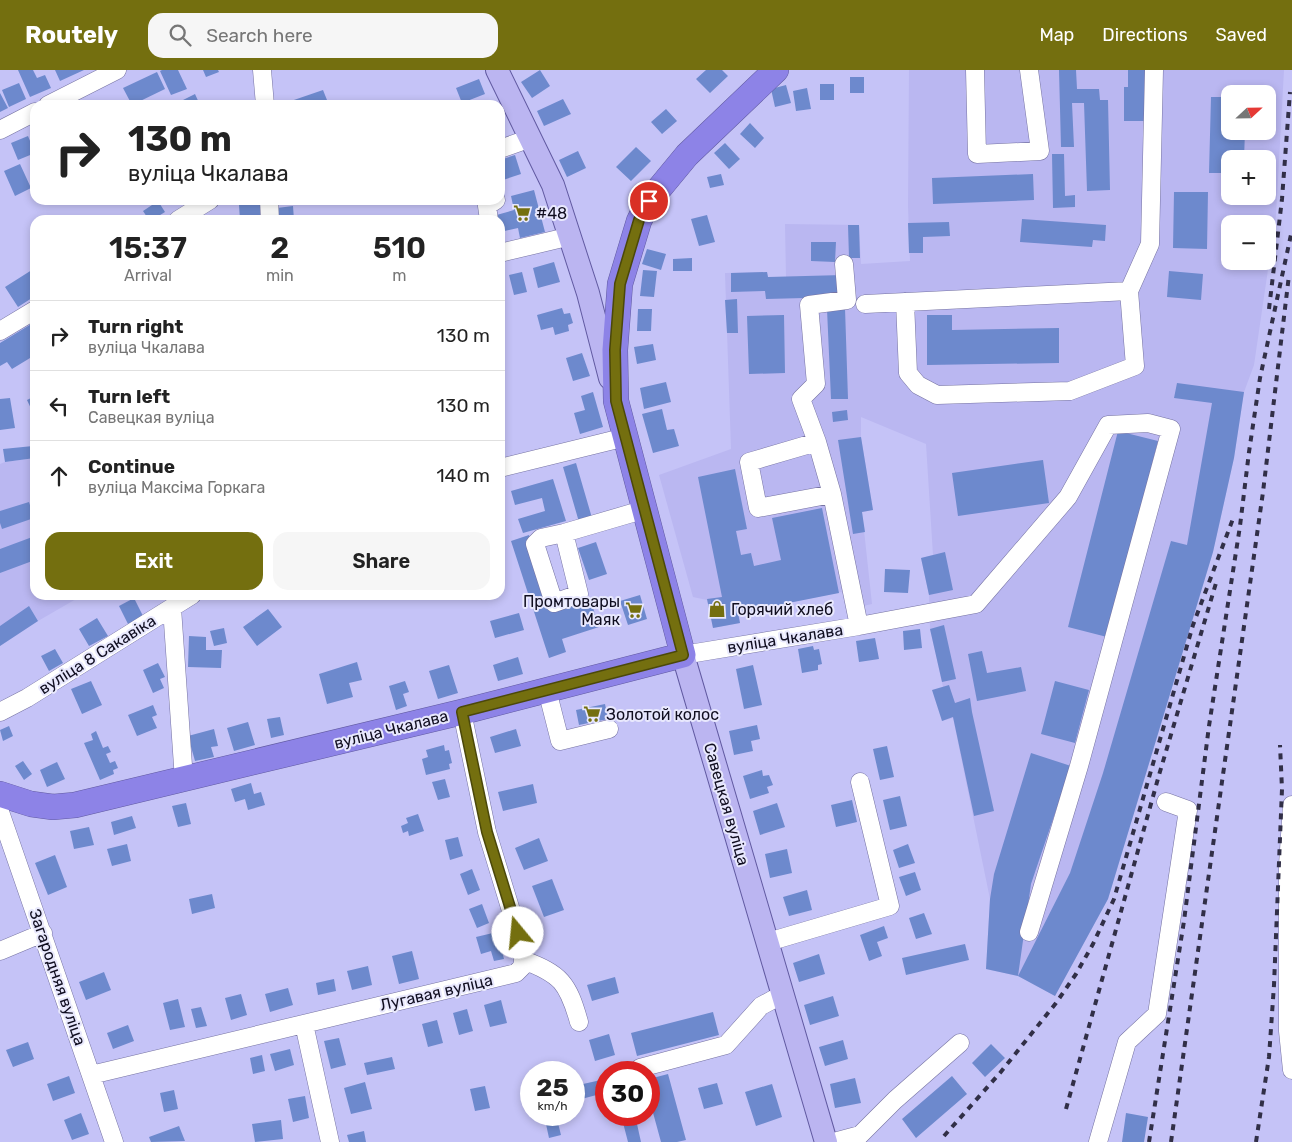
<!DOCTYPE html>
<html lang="en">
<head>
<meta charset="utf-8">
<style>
	:root { --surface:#fff; --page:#f6f6f6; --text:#222; --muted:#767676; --line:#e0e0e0; --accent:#746f0f }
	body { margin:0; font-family:Rubik,sans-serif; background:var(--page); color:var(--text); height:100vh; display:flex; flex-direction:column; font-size:19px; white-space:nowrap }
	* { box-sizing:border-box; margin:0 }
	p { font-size:16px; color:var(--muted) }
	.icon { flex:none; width:28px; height:28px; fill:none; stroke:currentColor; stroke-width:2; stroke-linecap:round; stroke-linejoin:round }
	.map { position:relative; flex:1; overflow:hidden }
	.sheet { position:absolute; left:30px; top:145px; width:475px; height:385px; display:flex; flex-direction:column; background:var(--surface); border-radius:15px; box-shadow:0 2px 8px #0003 }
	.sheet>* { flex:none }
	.guide { position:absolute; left:30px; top:30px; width:475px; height:105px; border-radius:15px; box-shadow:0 2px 8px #0003; background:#fff; color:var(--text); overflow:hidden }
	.needle { width:32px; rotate:68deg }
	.buttons { position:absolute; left:1221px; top:15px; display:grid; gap:10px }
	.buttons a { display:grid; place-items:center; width:55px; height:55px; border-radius:10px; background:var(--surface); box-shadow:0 2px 8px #0003; font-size:25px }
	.speed { position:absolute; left:520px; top:991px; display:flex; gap:10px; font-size:25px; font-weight:700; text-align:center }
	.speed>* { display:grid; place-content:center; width:65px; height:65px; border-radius:50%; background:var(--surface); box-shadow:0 2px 8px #0003; line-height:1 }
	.speed small { font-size:12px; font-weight:400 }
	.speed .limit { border:8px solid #d22; background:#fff; color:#111 }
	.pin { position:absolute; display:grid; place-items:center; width:42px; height:42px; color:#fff; margin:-21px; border:2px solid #fff; border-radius:50%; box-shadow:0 1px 5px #0007 }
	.me { position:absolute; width:55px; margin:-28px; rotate:343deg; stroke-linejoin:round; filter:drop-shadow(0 0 4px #0008) }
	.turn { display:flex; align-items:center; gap:18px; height:105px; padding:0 15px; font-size:22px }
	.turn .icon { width:65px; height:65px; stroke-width:2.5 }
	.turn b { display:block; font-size:35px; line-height:42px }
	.eta { display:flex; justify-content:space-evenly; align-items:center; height:85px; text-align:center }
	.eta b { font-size:30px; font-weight:600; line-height:35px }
	.primary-button { display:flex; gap:10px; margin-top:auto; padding:10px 15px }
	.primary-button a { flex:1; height:58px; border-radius:15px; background:var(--accent); color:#fff; font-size:20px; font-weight:600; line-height:58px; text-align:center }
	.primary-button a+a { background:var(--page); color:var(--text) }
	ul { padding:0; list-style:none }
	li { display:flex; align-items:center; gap:15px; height:70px; padding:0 15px; border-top:1px solid var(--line) }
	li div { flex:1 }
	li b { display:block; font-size:19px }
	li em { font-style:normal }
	header { display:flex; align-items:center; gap:30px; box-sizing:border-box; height:70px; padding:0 25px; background:var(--accent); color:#fff }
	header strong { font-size:24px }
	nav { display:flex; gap:28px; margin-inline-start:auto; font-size:18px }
	.search { width:350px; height:45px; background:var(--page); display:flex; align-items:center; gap:12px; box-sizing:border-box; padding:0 18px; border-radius:15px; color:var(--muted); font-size:19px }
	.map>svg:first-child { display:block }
</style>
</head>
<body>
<header>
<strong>Routely</strong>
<div class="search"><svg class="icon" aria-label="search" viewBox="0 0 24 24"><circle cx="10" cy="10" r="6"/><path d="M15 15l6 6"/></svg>Search here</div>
<nav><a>Map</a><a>Directions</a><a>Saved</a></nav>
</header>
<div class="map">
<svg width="1292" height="1072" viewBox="0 0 1292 1072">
	<rect width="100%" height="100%" fill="#c5c3f7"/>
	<path fill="#bab7f1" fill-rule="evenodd" d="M909,0H1284L1276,145L1254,295L1244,322L1234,388L1213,482L1108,829L1055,926L1018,906L986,899L990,829L953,648L942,651L943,617L930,559L929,525L921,488L933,485L926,374L861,347V367L873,440L862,442L872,534L850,539L846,521L739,543L740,553L713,558L707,530L693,527L659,405L731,379L725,203L767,202L768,207H786L785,154L859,155L861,194L910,191L908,136ZM1230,24H1268V61H1230ZM1230,89H1268V126H1230ZM1230,154H1268V191H1230Z
		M35,388V525H83L38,551L0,576V394L5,392Z"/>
	<path fill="#6d89cd" d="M18,0H33L37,8L45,5L51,18L30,27Z
		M55,0H84L60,11Z
		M162,0H178L187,19L171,25L160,1Z
		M203,0H218L219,2L206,7Z
		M540,0L550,16L532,28L521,12Z
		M706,0H722L728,6L710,23L696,9Z
		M1059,0H1076L1077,19H1099L1100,30H1108L1110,120L1087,121L1084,33H1072L1074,77H1061Z
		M1128,0H1149V51H1124V17H1128Z
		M157,2L165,19L132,35L123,18Z
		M850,7H864V23H850Z
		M479,9L485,24L462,33L456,18Z
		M19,13L26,29L9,37L2,20Z
		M820,14H834V30H820Z
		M786,15L791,33L775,37L771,19Z
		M807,18L811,39L796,41L793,21Z
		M323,20L329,35H292L291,31Z
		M0,23L8,38L0,42Z
		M195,24L200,35H186L183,30Z
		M1211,27H1230V61H1245L1244,89H1230V103H1209Z
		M563,29L571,44L544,56L537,41Z
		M666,39L677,51L662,64L651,52Z
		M750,53L764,68L755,78L740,64Z
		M28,66L35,83L18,90L11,73Z
		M725,73L740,89L729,99L714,83Z
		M636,77L651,91L631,111L616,97Z
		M578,81L586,98L567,107L559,90Z
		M1052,84H1064L1065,126L1075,125V137L1053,138Z
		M515,85L521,104L503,110L500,101V90Z
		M20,94L31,118L15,126L4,101Z
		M721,104L724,115L710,118L707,107Z
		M1033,104L1034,130L933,134L932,108Z
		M534,120L545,162L520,168L518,158L500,162V150H494L493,146L514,140L511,126Z
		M1174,122H1208L1207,179L1173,178Z
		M158,131L165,142L152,150H149L143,141Z
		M260,134L261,150H240L239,135Z
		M293,136L294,150H279L277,138Z
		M707,145L715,172L699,176L691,149Z
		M1022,149L1106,155L1105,171L1093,170L1092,177L1020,172Z
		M949,152L950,166L923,167V183H909L908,153Z
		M848,155H859L860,188H849Z
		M811,172H836L835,192L811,191Z
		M647,179L666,184L661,200L642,194Z
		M692,188V201H673V189Z
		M554,192L560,212L538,218L533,198Z
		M35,198V226L18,237L5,217Z
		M643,200L657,201L654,227L640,226Z
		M1169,201L1203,204L1201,230L1167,227Z
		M522,202L527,222L514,225L509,205Z
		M767,202L768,207L843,205V227L766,229L765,221L731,222V203Z
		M737,229L738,263H727L725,230Z
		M562,238L564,244L570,243L573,253L568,255L569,261L555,265L553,257L541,260L537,245Z
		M845,238L848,329H831L827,239Z
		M638,239H652L651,261H637Z
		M784,245L785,303L749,304L747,246Z
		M927,245H952V260L1059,258V293L927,295Z
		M33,253L35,256V269L33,270L35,273V285L12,299L7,292L0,296V273Z
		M653,274L656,290L637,294L634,277Z
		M582,283L590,306L573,311L566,288Z
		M666,312L671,332L644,339L640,318Z
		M1177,313L1244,322L1234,388L1213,482L1108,829L1055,926L1018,906L986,899L990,829L994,804L1031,683L1071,696L1031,814L1018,906L1070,803L1103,703L1171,471L1187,475L1212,333L1174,328Z
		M593,322L603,357L580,364L574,343L585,340L581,326Z
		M35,326V347L27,330Z
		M10,328L15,358L0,360V329Z
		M662,339L667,360L674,359L679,376L653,383L642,344Z
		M847,340L848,350L833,352L832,342Z
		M1118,361L1158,371L1107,567L1068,557Z
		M861,367L873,440L862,442L865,462L853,464L838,370Z
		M33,376L35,388L5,392L3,379Z
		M1043,390L1049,433L958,446L952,403Z
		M576,393L592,448L579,452L563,397Z
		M735,399L747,459L736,461L741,485L751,483L754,496L781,490L772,448L822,438L839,523L738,543L740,553L713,558L707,529L722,527L698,407Z
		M553,409L566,451L523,463L518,449L545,441L542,428L515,435L511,421Z
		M29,432L34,448L2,459L0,453V441Z
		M529,465L554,540L590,528L599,557L562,569L566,582L549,588L511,471Z
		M35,466V490L0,503V479Z
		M596,472L607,504L589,510L578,478Z
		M945,482L953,520L929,525L921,488Z
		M885,499L910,500L908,523L884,522Z
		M640,525L647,549L628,555L620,531Z
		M134,528L143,546L128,554L119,536Z
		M29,536L38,551L0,576V556Z
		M268,539L282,557L257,576L243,557Z
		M519,543L524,560L495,568L490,551Z
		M97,548L108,566L89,576L79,559Z
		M944,555L956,609L942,612L930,559Z
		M224,558L227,573L214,576L210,561Z
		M920,559L922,578L904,580L903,561Z
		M189,566L206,567V580H222L221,598L188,597Z
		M875,568L879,589L859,592L856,571Z
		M813,576L814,580L819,579L822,594L818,595V600L802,603L798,579Z
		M55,579L63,593L49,601L41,586Z
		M982,581L987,603L1021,597L1026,621L977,631L968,584Z
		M518,587L523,604L498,611L493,595Z
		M357,592L362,610L349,613L353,627L327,634L319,604Z
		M158,593L165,607L160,609L164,618L153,623L143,600Z
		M449,595L458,623L438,629L429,601Z
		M753,595L762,635L744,639L736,599Z
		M91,611L102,635L82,644L71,619Z
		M405,611L409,622L403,624L407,636L396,640L389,616Z
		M1055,611L1089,620L1075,673L1041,664Z
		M949,615L955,633L970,628L972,642L994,741L974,746L953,647L942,651L932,620Z
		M605,634L608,649L579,655L576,640Z
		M153,635L157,645L152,647L157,658L137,666L128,645Z
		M280,647L284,665L271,668L267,649Z
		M248,652L255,675L234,681L227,658Z
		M757,655L760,669L751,671L753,681L734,685L729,661Z
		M9,656L13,666L3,671L0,660Z
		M214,659L218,676L211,677L214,687L195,691L188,666Z
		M516,659L521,676L495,683L490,667Z
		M96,661L103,678L108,676L111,682L106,684L110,693L115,691L118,698L113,700L114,704L100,710L84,673L93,670L91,664Z
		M444,675L445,681L449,680L452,693L449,694L450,699L426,705L422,689L428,687L426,680Z
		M887,676L894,707L880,710L873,679Z
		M23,691L32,704L24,710L15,696Z
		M57,692L65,709L47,717L40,700Z
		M762,700L763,706L769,705L773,715L767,717L769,723L750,729L743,706Z
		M445,709L450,727L438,730L432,712Z
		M251,713L254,724L261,722L265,735L248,740L245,729L235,732L231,719Z
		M533,714L537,733L503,741L498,722Z
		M900,726L907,756L890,760L883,730Z
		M852,730L857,752L836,757L831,735Z
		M186,733L191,754L178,757L172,736Z
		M777,733L785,757L760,765L753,741Z
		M418,744L424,761L409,766L408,761L403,763L401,756L408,753L406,748Z
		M132,746L136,758L114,765L111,752Z
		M89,757L94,775L74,779L70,761Z
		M458,767L463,786L450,790L445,770Z
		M539,768L548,791L524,800L515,778Z
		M127,774L131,791L112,796L107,779Z
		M908,774L915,793L899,798L893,780Z
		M787,779L792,803L770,808L765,784Z
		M55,785L67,817L48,825L35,793Z
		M472,799L480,820L468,825L460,804Z
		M915,802L921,820L906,826L899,807Z
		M552,809L564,840L544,847L532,816Z
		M807,820L812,840L789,846L783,827Z
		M212,824L215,838L192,844L189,829Z
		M482,834L489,853L477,858L469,839Z
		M924,843L932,864L916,869L909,848Z
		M884,856L888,868L877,872L882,886L869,891L860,865Z
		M497,862L504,889L494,891L491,881L481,884L476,867Z
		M965,874L969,890L906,905L902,888Z
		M412,881L419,909L399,914L392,886Z
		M819,884L825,904L799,912L793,893Z
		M368,896L372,915L352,920L347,901Z
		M104,902L111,920L86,930L79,912Z
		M615,907L619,923L592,931L587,915Z
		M334,909L336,921L318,925L316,913Z
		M288,918L293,935L270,942L265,924Z
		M241,924L247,945L231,950L225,928Z
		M833,926L839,946L810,955L804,935Z
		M178,929L185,957L170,960L163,933Z
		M501,930L507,953L490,957L484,935Z
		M201,937L207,956L196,958L191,939Z
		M467,939L473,961L459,965L453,943Z
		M713,942L719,965L637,986L631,963Z
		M437,950L443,973L428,977L422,954Z
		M128,955L134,971L113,979L107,963Z
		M609,964L615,985L595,991L589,970Z
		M339,968L346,995L331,999L324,971Z
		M843,970L848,989L825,996L819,977Z
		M28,972L34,989L13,997L6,980Z
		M991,974L1005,988L985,1007L972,993Z
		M290,979L294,995L275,1001L270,984Z
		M262,985L265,1001L253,1004L250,988Z
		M392,987L395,999L367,1005L364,993Z
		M668,1004L686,1070L677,1072H661L649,1028V1009Z
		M69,1006L75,1023L53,1031L47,1014Z
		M952,1006L967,1024L916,1068L902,1049Z
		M855,1008L861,1033L835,1038L830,1014Z
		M601,1010L604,1023L574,1031V1016Z
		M365,1012L372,1039L351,1044L344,1018Z
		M717,1013L723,1034L704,1039L698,1018Z
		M772,1014L782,1047L756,1056L745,1022Z
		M485,1016L490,1038L475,1041L470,1019Z
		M174,1020L178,1039L164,1042L160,1023Z
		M305,1026L309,1048L293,1052L288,1029Z
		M81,1043L89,1064L72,1070L64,1050Z
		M1126,1043L1148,1047L1144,1072H1122Z
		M544,1045H556L561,1065L549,1068Z
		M621,1045H635L641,1072H628Z
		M281,1050L283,1069L255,1072L252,1054Z
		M179,1056L185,1071L151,1072L149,1067Z
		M364,1061L366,1072H349L347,1065Z"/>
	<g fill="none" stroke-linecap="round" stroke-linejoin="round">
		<g stroke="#7673a2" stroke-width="19">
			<path id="minor" d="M262,0L265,35
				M975,0L977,84L1040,81L1029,0
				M48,35L117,0
				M0,60L35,42
				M500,79L531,68
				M269,130L270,150
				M178,150L210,130
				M489,150L487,136L496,130
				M500,183L571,166
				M844,194L847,230L809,235L816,314L801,329L817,372L749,392L758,438L832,424L859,556
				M905,232L908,303L918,315L937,325L1070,321L1135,296L1129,221
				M865,234L1129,221L1150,174L1154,0
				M0,261L35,240
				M817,372L832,424
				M500,398L626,367
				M564,463L579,524L554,533L535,474L541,468L564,463L646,439
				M172,538L184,710
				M683,585L859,556L976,534L1068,427L1108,355L1148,353L1171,359L1079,696L1029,862
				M547,620L560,671L609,659
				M0,642L27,628L192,525
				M1292,735L1288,795V961L1292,1000
				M0,742L114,1072
				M768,872L890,836L860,712
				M0,881L43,863
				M523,890C561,904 568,913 579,952
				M304,954L330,1072
				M640,998L726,975L761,936L783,924
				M91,1005L516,903L523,896V880L487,762L462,642
				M834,1072L860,1065L895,1030L960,973
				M1098,1072L1127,972L1157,944L1188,740L1166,732"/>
		</g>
		<g stroke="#615aa1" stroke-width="24">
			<path id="major" d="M497,0L553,115L588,223L610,308
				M683,585L826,1072"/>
		</g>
		<g stroke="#615aa1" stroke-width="26">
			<path id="highway" d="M0,724L31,734L53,737L75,735L462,642L683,585L616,331L615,280L620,214L639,151L649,131L687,85L776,0"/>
		</g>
		<use href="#minor" stroke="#fff" stroke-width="18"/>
		<use href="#major" stroke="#bbb5f1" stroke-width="22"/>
		<use href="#highway" stroke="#8d83e7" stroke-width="25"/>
		<path stroke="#312f47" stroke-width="4" stroke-dasharray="6 6" stroke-linecap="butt" d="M1269,239L1282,129L1290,22
			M1066,1039L1159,705L1216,513
			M944,1066L1000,1003L1056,933L1076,904L1093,874L1114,829L1193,555L1234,446
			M1149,1072L1184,851L1209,656L1240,456L1249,382L1260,308L1292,160
			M1171,1072L1263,422L1289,205
			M1256,1072L1269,987L1274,915L1282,719L1280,675"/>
	</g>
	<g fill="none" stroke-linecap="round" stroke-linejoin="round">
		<g stroke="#4b480a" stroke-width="12">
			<path id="route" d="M518,863L487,762L462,642L683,585L616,331L615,280L620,214L639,150L649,131"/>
		</g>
		<use href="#route" stroke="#746f0f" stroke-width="9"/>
	</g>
	<defs>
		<g id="supermarket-bare" transform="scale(1.35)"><path d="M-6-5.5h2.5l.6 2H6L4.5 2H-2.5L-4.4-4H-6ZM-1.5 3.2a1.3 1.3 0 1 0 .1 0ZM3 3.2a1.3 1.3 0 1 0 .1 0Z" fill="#746f0f" stroke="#e8e8fd" stroke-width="2.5" paint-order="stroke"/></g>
		<g id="shop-bare" transform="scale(1.35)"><path d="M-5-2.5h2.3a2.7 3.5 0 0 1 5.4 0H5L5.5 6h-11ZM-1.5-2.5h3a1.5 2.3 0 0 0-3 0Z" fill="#746f0f" stroke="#e8e8fd" stroke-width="2.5" paint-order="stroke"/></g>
	</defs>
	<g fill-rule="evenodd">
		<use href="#supermarket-bare" x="522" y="143"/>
		<use href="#shop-bare" x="717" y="539"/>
		<use href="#supermarket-bare" x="634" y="540"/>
		<use href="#supermarket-bare" x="592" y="644"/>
	</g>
	<g text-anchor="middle" stroke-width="4" stroke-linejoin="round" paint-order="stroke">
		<g font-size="16" fill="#100e20" stroke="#e8e8fd" text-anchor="start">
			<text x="536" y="149">#48</text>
			<text x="620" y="537" text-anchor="end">Промтовары<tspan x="620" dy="18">Маяк</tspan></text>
			<text x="731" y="545">Горячий хлеб</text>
			<text x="606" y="650">Золотой колос</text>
		</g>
		<g font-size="16" fill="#100e20" stroke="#e8e8fd">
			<text transform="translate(785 568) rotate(-9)" y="6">вуліца Чкалава</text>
			<text transform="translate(97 584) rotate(-32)" y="6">вуліца 8 Сакавіка</text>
			<text transform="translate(391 659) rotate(-14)" y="6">вуліца Чкалава</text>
			<text transform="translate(727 734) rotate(74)" y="6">Савецкая вуліца</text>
			<text transform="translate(58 907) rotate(71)" y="6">Загародняя вуліца</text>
			<text transform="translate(436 922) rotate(-13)" y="6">Лугавая вуліца</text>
		</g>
	</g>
</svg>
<div class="buttons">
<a><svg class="needle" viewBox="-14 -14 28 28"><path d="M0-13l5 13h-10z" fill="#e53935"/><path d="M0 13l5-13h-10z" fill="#767676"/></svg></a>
<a>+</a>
<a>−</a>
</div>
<div class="speed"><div>25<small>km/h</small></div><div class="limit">30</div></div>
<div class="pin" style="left:649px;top:131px;background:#d93025"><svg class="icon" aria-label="arrive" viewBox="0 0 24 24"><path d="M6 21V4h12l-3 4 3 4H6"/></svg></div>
<svg class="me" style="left:518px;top:863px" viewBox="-20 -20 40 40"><circle r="19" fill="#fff"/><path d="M0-13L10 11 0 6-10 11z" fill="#746f0f"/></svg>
<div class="guide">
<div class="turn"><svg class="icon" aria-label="right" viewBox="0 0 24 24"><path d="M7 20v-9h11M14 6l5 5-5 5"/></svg><div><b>130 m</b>вуліца Чкалава</div></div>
</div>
<section class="sheet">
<div class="eta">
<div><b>15:37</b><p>Arrival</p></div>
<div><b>2</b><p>min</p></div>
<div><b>510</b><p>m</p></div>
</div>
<ul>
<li><svg class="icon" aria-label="right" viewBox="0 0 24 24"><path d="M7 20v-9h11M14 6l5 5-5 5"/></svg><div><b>Turn right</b><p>вуліца Чкалава</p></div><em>130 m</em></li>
<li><svg class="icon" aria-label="left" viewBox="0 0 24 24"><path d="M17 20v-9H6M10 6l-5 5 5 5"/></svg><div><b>Turn left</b><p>Савецкая вуліца</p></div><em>130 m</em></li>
<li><svg class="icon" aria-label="ahead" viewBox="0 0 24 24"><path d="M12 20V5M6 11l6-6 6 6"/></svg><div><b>Continue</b><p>вуліца Максіма Горкага</p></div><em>140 m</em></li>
</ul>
<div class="primary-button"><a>Exit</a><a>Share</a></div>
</section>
</div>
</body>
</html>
